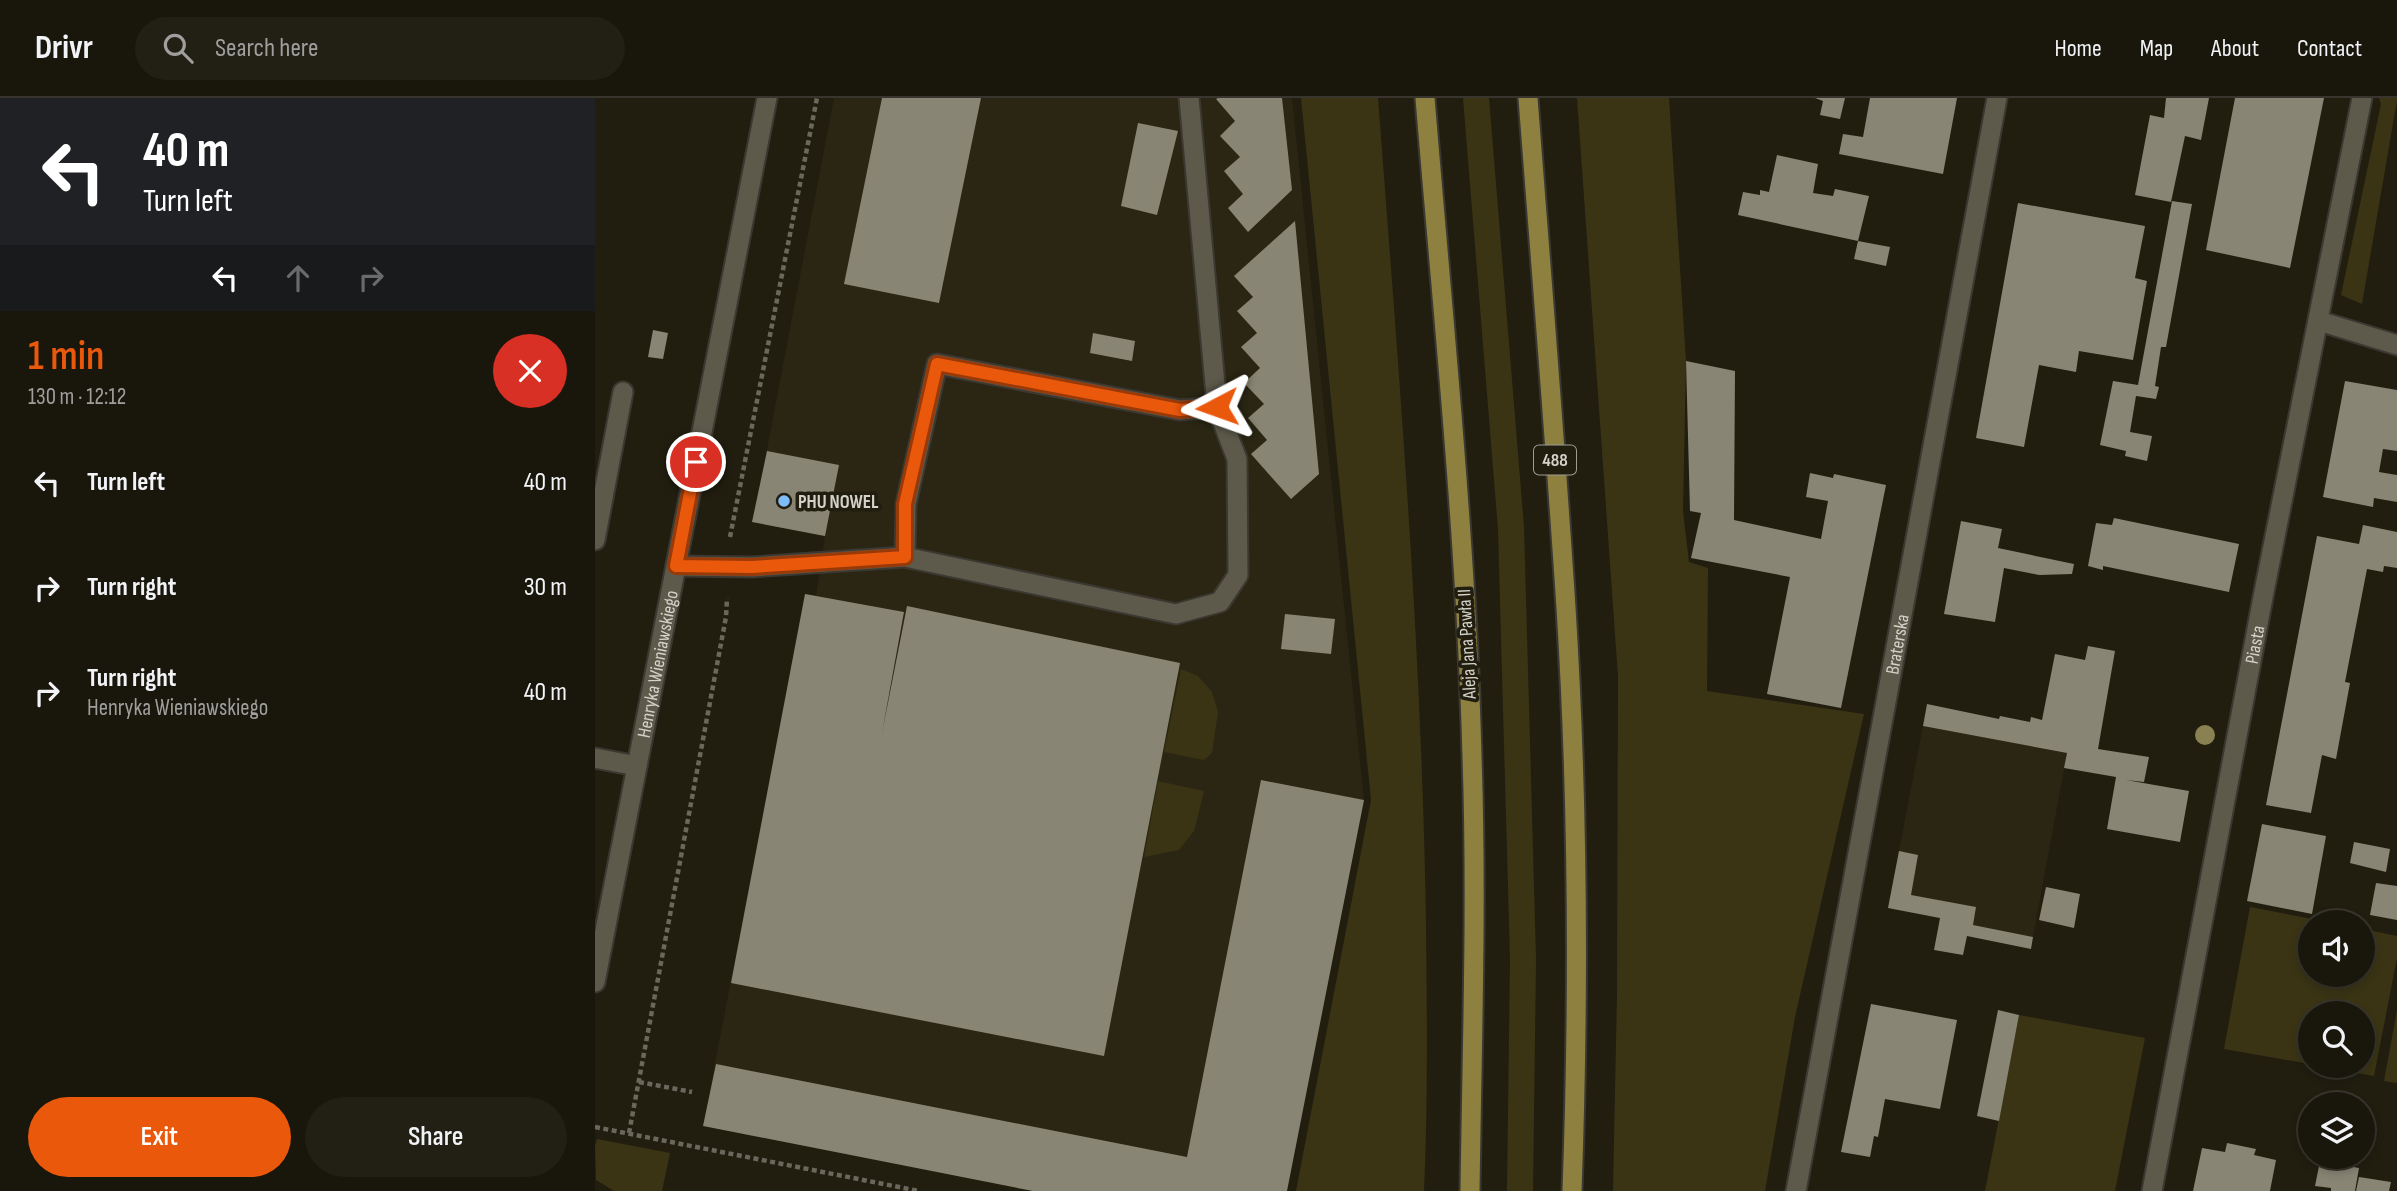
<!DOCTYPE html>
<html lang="en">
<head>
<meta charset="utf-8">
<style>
	:root { --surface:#19160c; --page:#221f15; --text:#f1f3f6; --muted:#9f9f9d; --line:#37352d; --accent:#ea580c }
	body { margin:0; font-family:"Sofia Sans Condensed",sans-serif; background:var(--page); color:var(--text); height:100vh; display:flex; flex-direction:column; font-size:26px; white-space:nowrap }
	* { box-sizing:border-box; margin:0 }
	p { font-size:23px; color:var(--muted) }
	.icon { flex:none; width:38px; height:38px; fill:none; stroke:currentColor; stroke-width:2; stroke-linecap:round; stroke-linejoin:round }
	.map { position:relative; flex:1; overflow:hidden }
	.sheet { display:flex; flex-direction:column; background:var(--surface); width:595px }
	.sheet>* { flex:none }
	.hud { background:#202124; color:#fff; overflow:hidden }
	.fabs { position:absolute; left:1703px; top:812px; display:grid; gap:14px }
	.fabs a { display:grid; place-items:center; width:77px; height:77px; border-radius:50%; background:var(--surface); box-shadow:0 4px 10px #0003,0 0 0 2px var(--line); font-size:35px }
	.pin { position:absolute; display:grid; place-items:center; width:60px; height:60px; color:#fff; margin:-30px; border:4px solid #fff; border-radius:50%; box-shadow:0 2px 7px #0007 }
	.me { position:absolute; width:77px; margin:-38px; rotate:266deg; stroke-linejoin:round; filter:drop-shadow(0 0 5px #0008) }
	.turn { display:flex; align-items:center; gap:24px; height:147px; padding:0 28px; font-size:32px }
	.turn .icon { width:91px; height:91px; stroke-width:2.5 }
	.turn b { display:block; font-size:49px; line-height:60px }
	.lanes { display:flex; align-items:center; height:66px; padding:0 28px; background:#0003; justify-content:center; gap:35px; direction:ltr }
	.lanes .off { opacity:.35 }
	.round { display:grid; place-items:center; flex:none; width:74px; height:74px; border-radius:37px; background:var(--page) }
	.head { display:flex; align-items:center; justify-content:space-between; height:119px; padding:0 28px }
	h1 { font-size:42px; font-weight:600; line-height:52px; color:var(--accent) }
	.button { display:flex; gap:14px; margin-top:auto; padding:14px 28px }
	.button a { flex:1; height:80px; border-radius:42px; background:var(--accent); color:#fff; font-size:28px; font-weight:600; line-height:80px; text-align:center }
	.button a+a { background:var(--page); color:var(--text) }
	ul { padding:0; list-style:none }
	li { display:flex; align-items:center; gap:21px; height:105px; padding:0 28px }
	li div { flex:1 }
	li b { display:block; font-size:26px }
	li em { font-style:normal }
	header { display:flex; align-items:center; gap:42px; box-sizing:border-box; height:98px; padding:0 35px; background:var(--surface); border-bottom:2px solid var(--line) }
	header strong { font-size:33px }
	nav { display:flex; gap:38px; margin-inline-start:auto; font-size:24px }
	.search { width:490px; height:63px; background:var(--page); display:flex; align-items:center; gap:18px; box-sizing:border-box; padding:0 24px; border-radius:38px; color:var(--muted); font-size:26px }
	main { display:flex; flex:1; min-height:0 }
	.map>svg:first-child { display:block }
</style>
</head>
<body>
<header>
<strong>Drivr</strong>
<div class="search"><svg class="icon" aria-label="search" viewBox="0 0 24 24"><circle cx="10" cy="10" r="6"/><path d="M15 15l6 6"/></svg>Search here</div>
<nav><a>Home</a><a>Map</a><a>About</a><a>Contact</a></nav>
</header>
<main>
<section class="sheet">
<div class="hud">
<div class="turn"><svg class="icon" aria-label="left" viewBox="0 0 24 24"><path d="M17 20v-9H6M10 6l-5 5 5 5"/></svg><div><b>40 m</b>Turn left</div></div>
<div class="lanes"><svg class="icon" aria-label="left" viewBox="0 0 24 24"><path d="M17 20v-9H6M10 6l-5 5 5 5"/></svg><svg class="icon off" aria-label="ahead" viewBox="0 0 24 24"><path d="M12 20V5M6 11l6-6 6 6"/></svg><svg class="icon off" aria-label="right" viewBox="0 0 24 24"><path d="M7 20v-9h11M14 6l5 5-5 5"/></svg></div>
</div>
<div class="head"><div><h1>1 min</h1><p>130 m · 12:12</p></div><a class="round" style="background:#d93025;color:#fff"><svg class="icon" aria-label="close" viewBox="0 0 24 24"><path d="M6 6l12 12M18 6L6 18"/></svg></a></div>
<ul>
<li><svg class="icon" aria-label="left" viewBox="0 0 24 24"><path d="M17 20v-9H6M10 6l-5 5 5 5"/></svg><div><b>Turn left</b></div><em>40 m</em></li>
<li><svg class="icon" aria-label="right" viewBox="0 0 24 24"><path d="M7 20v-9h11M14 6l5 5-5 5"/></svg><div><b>Turn right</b></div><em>30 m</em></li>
<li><svg class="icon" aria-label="right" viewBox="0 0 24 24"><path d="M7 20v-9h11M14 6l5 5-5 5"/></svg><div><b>Turn right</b><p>Henryka Wieniawskiego</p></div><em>40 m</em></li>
</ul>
<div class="button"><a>Exit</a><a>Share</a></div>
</section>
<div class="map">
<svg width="1802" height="1093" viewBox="0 0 1802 1093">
	<rect width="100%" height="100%" fill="#211e10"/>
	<path fill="#2a2613" d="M239,0H697L769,702L692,1093H438L108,1028L210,496L221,497L230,439L158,424Z
		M1328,628L1472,655L1438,839L1293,810Z"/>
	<path fill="#3a3415" d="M706,0H783C804,276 827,552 831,829C832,917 833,1005 829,1093H701L776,702Z
		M868,0H894L929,429L941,861L938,1093H912L915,861L903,431Z
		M982,0H1074L1091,263L1088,413L1094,464L1113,470L1112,593L1269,616L1200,919L1170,1093H1018L1022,898L1023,578Z
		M1784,0H1802V2L1767,206L1746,197L1786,6Z
		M586,571L603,578L617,594L623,614L617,655L609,662L569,654Z
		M563,683L609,693L599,733L584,752L549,759Z
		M1655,809L1733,824H1715V877H1768V831L1802,838V860L1779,978L1722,968H1768V915H1715V966L1629,951Z
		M1802,912V985L1789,983Z
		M1424,917L1550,940L1520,1093H1390Z
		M2,1041L75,1055L67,1093H19L1,1082L0,1048Z"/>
	<path fill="#888574" d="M287,0H386L344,205L249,186Z
		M623,0H687L697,92L653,134L633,110L648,96L629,73L645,59L625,38L640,23L621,1Z
		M1220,0H1250L1245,21L1225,17L1228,3Z
		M1275,0H1362L1348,76L1244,56L1248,36L1268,39Z
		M1571,0H1614L1606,42L1590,38L1576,104L1540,97L1555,17L1569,20Z
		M1640,0H1729L1695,170L1611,152Z
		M543,25L583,33L562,117L526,108Z
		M1182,57L1223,66L1218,95L1238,98L1240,91L1274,98L1263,143L1143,117L1148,94L1165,97V92L1174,94Z
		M1577,103L1597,106L1571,249H1566L1560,288L1564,289L1561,301L1541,298L1535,334L1557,338L1552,363L1530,358L1531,353L1505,347L1518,283L1543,287Z
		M1423,105L1550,128L1540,180L1552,183L1538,262L1484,253L1481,274L1444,267L1429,349L1381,340Z
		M700,123L724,376L696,401L656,356L672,342L653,320L669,306L649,285L665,270L646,249L662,235L642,213L658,199L639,178Z
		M1263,143L1295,149L1291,168L1259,161Z
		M58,232L73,235L68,261L53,259Z
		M498,235L540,243L537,263L495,255Z
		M1091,263L1140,273L1139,422L1226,441L1233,403L1211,399L1215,375L1238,380L1239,376L1291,387L1246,610L1172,596L1195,479L1096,460L1106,415L1095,413Z
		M1750,283L1802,292V353L1788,351L1784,374L1802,377V404L1779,400L1778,409L1728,399Z
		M172,353L244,367L230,438L157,424Z
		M1519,420L1644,446L1634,494L1508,468V472L1493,468L1501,425L1517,427Z
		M1366,423L1407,431L1403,450L1479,466L1477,476L1444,477L1409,470L1400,524L1349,516Z
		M1768,427L1802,434V470L1789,468L1788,474L1772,471L1750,584L1755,585L1741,661L1727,657L1716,715L1671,707L1722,438L1764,446Z
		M210,496L309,514L287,635L312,508L585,565L509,958L136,885Z
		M690,516L740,521L736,556L686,551Z
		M1493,548L1520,553L1503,651L1554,659L1549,684L1531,682L1594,693L1585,744L1512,731L1521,679L1469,670L1472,655L1328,628L1332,606L1404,621L1405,618L1435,624L1436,619L1447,622L1460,556L1490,562Z
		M666,682L769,702L692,1093H438L108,1028L121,966L592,1059Z
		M1667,726L1731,738L1717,816L1652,803Z
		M1759,744L1795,751L1791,774L1755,765Z
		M1304,753L1323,757L1316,797L1381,809L1378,827L1438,839L1436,851L1372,838L1368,857L1339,852L1345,820L1293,810Z
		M1781,785L1802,788V822L1775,817Z
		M1451,789L1485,796L1479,830L1444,822Z
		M1276,906L1362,922L1345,1011L1290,1001L1283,1039L1279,1038L1275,1059L1246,1054Z
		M1403,912L1424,917L1404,1023L1382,1018Z
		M1632,1045L1661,1051L1659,1057L1681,1062L1675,1093H1598L1607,1050L1630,1054Z
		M1725,1063L1764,1070L1760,1093H1736V1090L1720,1088Z
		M1764,1079L1796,1084L1794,1093H1761Z"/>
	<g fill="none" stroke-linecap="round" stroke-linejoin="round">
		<g stroke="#3a3831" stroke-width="23">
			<path id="service" d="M594,0L622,309L642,361L643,477L625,504L581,516L310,459L311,406L342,266L585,312L622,309
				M1724,223L1802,247
				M0,442L28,294
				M81,468L157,469L310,459
				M0,660L42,668"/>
		</g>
		<g stroke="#3a3831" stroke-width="23">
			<g id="minor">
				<path id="s1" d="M0,884L172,0"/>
				<path id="s2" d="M1201,1093L1402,0"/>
				<path id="s3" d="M1557,1093L1668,499L1767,0"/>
			</g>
		</g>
		<g stroke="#3a3831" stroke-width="23">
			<path id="primary" d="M830,0C848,219 871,439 877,658C882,803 877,948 875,1093
				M933,0C946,170 960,340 971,510C983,701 984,901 977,1093"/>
		</g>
		<path stroke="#6a675c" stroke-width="4.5" stroke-dasharray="5 3.5" stroke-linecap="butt" d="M135,439L222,0
			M44,984L97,994
			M0,1029L324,1093
			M34,1035L131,519L132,500"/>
		<use href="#service" stroke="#5d5a4b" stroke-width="19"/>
		<use href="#minor" stroke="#5d5a4b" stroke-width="19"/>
		<use href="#primary" stroke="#8e813f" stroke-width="19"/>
	</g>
	<circle fill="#8a8153" cx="1610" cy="637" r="10"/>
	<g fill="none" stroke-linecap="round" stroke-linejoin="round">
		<g stroke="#983908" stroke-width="18">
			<path id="route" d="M101,364L81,468L157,469L310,459V406L342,266L585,312L622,309"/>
		</g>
		<use href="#route" stroke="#ea580c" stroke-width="12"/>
	</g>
	<circle fill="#7ebdf9" stroke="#211e10" stroke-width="2.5" cx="189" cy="403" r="7"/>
	<g text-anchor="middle" stroke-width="7" stroke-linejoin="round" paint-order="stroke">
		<rect fill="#211e10" stroke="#9e9c92" stroke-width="2" x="939" y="347.5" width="42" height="29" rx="5"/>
		<g font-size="18" font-weight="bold" fill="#d4d2c9">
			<text x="960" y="368">488</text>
		</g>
		<g font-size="19" font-weight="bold" fill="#d4d2c9" stroke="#211e10" text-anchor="start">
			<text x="203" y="410">PHU NOWEL</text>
		</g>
		<g font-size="19" fill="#d4d2c9" stroke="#211e10">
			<text transform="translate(871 546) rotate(-93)" y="7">Aleja Jana Pawła II</text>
			<text dy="7" stroke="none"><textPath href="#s3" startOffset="556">Piasta</textPath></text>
			<text dy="7" stroke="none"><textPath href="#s2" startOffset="556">Braterska</textPath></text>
			<text dy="7" stroke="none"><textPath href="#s1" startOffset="324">Henryka Wieniawskiego</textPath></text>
		</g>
	</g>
</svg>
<div class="fabs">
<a><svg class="icon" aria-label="sound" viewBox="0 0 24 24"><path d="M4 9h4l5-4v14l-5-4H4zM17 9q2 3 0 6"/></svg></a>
<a><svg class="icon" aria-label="search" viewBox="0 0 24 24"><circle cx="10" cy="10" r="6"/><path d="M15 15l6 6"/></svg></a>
<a><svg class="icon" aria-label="layers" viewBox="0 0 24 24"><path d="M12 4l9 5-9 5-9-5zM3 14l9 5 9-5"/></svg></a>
</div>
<div class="pin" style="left:101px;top:364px;background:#d93025"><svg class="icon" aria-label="arrive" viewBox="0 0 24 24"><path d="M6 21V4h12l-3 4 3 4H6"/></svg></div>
<svg class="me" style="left:622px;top:309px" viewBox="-20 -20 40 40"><path d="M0-17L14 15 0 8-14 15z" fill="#ea580c" stroke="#fff" stroke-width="4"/></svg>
</div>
</main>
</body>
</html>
